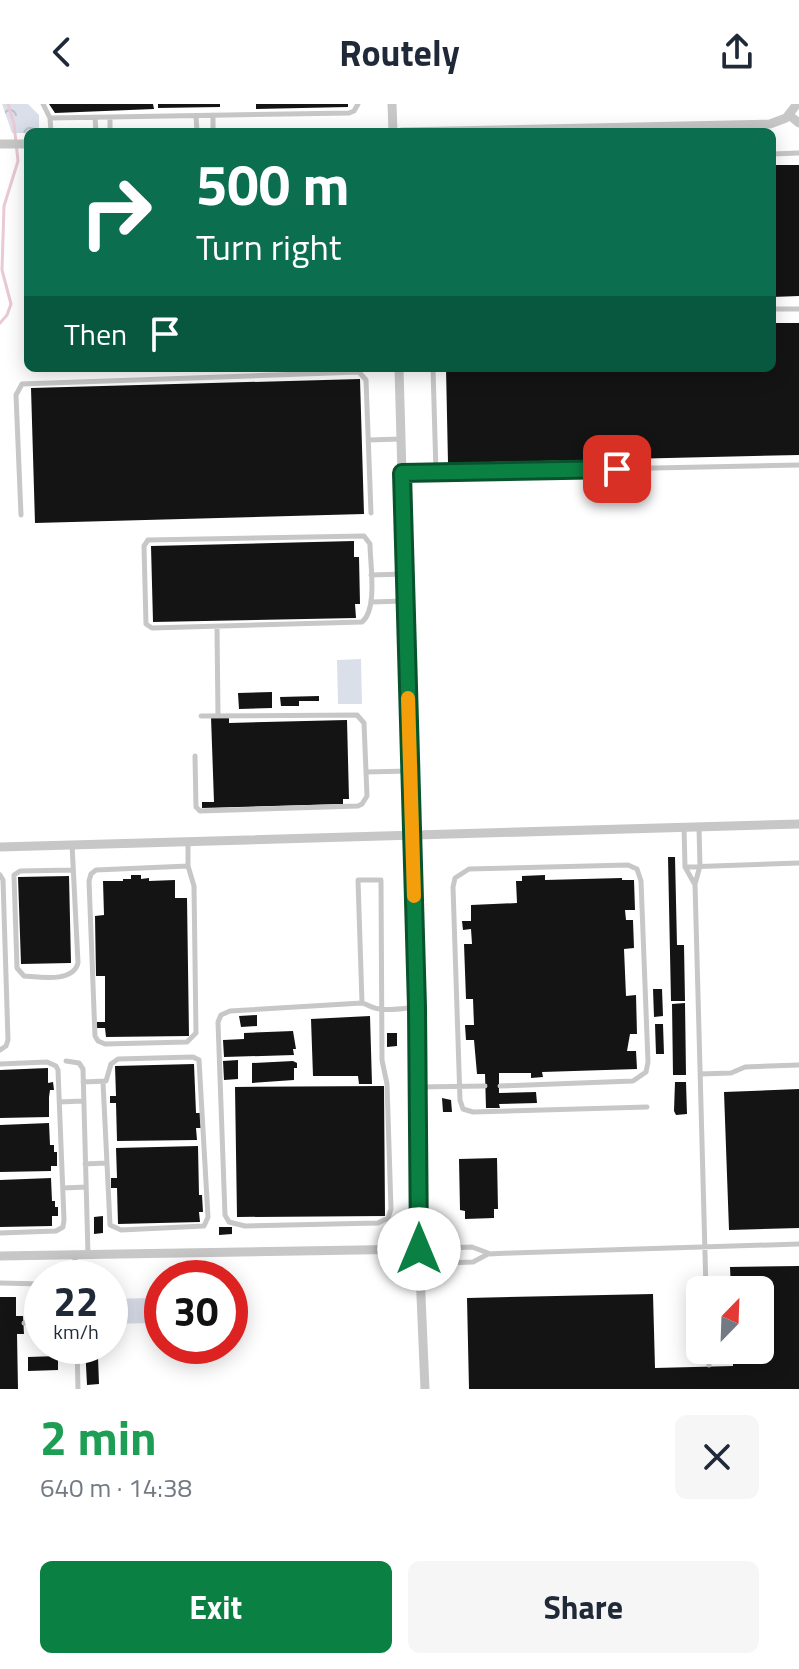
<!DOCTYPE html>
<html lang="en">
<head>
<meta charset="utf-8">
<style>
	:root { --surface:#fff; --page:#f6f6f7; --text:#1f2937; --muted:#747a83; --accent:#0b8043 }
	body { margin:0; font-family:"Titillium Web",sans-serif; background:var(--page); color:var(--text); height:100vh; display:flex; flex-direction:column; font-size:30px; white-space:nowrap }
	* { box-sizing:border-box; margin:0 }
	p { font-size:26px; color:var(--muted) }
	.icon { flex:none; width:44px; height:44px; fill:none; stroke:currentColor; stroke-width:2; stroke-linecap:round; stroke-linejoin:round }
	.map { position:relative; height:1285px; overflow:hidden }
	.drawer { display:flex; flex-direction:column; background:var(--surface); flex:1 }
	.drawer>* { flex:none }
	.top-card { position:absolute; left:24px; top:24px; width:752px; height:244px; border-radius:12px; box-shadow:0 4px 20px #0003; background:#0b6e4f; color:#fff; overflow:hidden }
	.needle { width:52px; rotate:23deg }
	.buttons { position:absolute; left:686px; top:1172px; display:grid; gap:16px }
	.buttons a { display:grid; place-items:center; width:88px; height:88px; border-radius:12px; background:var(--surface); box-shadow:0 4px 20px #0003; font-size:40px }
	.speed { position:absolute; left:24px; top:1156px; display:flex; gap:16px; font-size:40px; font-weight:700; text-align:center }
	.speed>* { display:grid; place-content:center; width:104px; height:104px; border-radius:50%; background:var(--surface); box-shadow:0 4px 20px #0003; line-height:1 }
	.speed small { font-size:20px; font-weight:400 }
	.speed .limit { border:12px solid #d22; background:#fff; color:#111 }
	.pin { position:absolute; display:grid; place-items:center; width:68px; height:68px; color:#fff; margin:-34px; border-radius:16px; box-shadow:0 4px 12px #0006 }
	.me { position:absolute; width:88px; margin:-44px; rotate:0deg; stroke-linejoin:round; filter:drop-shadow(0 0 6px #0008) }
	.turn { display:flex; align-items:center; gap:28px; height:168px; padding:0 40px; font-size:36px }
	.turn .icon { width:104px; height:104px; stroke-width:2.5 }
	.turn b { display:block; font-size:56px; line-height:68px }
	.then { display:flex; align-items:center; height:76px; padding:0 40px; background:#0003; gap:16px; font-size:30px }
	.round { display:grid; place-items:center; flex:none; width:84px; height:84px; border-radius:12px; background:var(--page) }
	.head { display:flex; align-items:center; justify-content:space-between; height:136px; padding:0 40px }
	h1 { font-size:48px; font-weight:700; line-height:60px; color:#1e9e55 }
	.button { display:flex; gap:16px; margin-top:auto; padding:16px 40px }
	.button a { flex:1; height:92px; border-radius:12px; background:var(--accent); color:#fff; font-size:32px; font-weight:700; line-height:92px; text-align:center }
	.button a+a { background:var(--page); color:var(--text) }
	header { display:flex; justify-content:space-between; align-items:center; height:104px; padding:0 40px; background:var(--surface); font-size:36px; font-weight:700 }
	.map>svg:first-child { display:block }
</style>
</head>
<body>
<header><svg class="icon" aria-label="back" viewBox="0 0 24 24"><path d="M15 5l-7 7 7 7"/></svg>Routely<svg class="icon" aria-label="share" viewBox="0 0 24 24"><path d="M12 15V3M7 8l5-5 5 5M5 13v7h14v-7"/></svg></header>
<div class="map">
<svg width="799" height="1285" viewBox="0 0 799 1285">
	<defs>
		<pattern id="forest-crowns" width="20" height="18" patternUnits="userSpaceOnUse" patternTransform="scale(2)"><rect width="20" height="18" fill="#dbdfea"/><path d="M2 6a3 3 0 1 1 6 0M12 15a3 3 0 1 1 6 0" fill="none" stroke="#bcc0c9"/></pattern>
	</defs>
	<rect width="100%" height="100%" fill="#fff"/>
	<path fill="#dbdfea" d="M361,555L362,600H338L337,556Z
		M152,1194L153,1219L110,1220V1195Z"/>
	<path fill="url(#forest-crowns)" d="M2,0H28L39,11V25L28,29H12Z"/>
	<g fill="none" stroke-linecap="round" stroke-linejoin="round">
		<path stroke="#e9c9d3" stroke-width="3" d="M0,219L7,211L11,200L2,166L4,102L18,57L14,20L8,0"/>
	</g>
	<path fill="#141414" d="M49,0H153L154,5L55,9Z
		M158,0H220V3L158,4Z
		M256,0H348V3L256,5Z
		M772,61H799V192L772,193Z
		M772,219H799V351L448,359L446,264H772Z
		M360,275L364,410L35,419L31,284Z
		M354,437V453H359L360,500H355L356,514L153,518L151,442Z
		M272,588V604L239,605L238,589Z
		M319,592V597H299V602H281L280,593Z
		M229,612V619L347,616L349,695H343V700L202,704V698H214L211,613Z
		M668,753H675L677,841H684L685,897H671Z
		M131,771H141V775L149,774V777L175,776V794H187L189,932L106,933L105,924H97V918H105V872H96L95,812L104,811L103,777H123V775H131Z
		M545,771V776L622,774V776H634L635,806H625L626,816H633L634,844L624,845L626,892L636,891L637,930H630L627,947H636L637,965L542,968L543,973L531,974V969H499V989L536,988L537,999L499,1000L500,1004H486L485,970H477L474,936H466L465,921H474L473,895H466L464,840H472L471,825L463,826L462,817H471V801L517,799L516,777H522V772Z
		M69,772L71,859L21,860L18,773Z
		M653,885H662L663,912L654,913Z
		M685,899L686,971H673L672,900Z
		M257,911V922L241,923L239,912Z
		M370,912L372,980H359L358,972H313L311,915Z
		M655,920H663L664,950H656Z
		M293,927L296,945H293L294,951L224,953L223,936L244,935V929Z
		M387,929H397V942L387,943Z
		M238,956V975L224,976L223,957Z
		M293,957L297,959V964H294V976L252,979V959Z
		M194,960L196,1009H200L201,1024H196L197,1036L117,1037L116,999H110V992H116L115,962Z
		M48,964V979L53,978L54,986H50L49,993V1013L0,1014V966Z
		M675,978H686L687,1010L676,1011L674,1007Z
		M384,982L385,1112L237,1113L235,983Z
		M799,985V1124L729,1126L724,988Z
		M442,994L451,996L452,1008H443Z
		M49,1019L50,1041H54V1048H57V1062H51V1067L0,1068V1021Z
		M198,1042L199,1091H202L203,1108H199L200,1118L118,1120L117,1084H111V1074H117L116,1044Z
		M497,1054L498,1105H494V1114L465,1115V1107L460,1106L459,1055Z
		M51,1074L52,1097H55V1103H58V1112H52V1122L0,1123V1076Z
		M103,1112V1129L94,1130V1113Z
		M219,1123H232V1130L219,1131Z
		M799,1162V1285H469L467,1194L653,1190L655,1264L733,1262V1246H760V1186H731L730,1163Z
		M0,1193H16V1212H23L24,1230H17L18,1285H0Z
		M85,1242H101V1253H98L99,1280L87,1281Z
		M58,1252V1266L28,1267V1253Z"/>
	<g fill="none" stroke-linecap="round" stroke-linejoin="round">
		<path stroke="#c7c7c7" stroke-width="5" d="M43,0L50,14L51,28
			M213,11V28
			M196,12L197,28
			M95,13L96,28
			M110,13V28
			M50,14L349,9L354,7L358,0
			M772,50L799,49
			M772,205H799
			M433,264L436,369
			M368,336L401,335
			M403,369L799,361
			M21,411L16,291L22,280L359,268L366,276L371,409
			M364,432L370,440C370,460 378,505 362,518L152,524L146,520L144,442L148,436Z
			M371,471L405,470
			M372,498L404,497
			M217,523L218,612
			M195,652L196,703L200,707L358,702L362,700L367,692L364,619L357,611L201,612
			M366,668L409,667
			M684,723L685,763L694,779
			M699,724L700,762L695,780L706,1186
			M188,738V762L194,782L196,929L187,938L105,940L98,937L95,932L89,777L91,770L96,766L188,762
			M72,740L78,859C73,879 40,873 24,872L17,864L14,771L20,767L73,766
			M685,763L799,759
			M0,771L3,776L8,936L6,942L0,946
			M362,899L358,776H381L382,956L387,980L391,1105L388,1114L378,1119L245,1122L229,1118L225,1111L218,918L221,911L230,907L362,899C367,900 370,903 375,904C386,908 405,904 417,903
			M66,957L79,959L83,965L88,1150
			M0,960L47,958L56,962L58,966L64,1116L63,1123L56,1127L0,1129
			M700,970L731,969L745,963L799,961
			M83,978L106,977L111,960L118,955L193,953L199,956L208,1113L204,1122L121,1126L110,1121L103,978
			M500,982L633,977L646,968L648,958L641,777L637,765L628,761L469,765L455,774L453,783L460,996L463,1005L473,1008L647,1003
			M419,983L485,982
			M59,998L83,997
			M85,1060L106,1059
			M63,1084L86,1083
			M419,1145L472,1143L488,1149
			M75,1151V1174
			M419,1160L473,1158L488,1150L512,1149L799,1140
			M0,1179L42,1180
			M24,1219L42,1218
			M77,1242L78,1285
			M708,1246L709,1261"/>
		<path stroke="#c7c7c7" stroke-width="9" d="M392,0L393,28
			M789,11L799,19
			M402,28L770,20L786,14L797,0
			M0,40H28
			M399,264L417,903L419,1145L425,1285
			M0,743L799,720
			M0,1152L419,1145"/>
	</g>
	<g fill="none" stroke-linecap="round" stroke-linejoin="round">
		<g stroke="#07532c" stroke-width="20">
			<path id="route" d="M419,1145L417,903L402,369L617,365"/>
		</g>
		<use href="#route" stroke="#0b8043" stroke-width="14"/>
		<path stroke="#f59e0b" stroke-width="14" d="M408,594L414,792"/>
	</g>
</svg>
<div class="buttons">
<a><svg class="needle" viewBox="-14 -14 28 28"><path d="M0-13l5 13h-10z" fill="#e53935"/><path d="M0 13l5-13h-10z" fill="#747a83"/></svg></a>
</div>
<div class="speed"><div>22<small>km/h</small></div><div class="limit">30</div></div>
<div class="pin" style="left:617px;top:365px;background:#d93025"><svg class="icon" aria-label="arrive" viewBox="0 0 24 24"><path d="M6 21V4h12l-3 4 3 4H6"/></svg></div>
<svg class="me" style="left:419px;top:1145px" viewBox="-20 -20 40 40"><circle r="19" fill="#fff"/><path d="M0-13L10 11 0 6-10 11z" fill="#0b8043"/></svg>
<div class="top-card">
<div class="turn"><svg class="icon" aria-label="right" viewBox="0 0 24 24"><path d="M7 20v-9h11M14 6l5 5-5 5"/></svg><div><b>500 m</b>Turn right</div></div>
<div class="then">Then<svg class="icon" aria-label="arrive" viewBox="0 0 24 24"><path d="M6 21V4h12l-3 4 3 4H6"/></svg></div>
</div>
</div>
<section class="drawer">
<div class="head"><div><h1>2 min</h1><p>640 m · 14:38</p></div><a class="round"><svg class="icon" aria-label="close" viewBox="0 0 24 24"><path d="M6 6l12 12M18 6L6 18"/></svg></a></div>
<div class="button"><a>Exit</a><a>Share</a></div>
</section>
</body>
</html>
